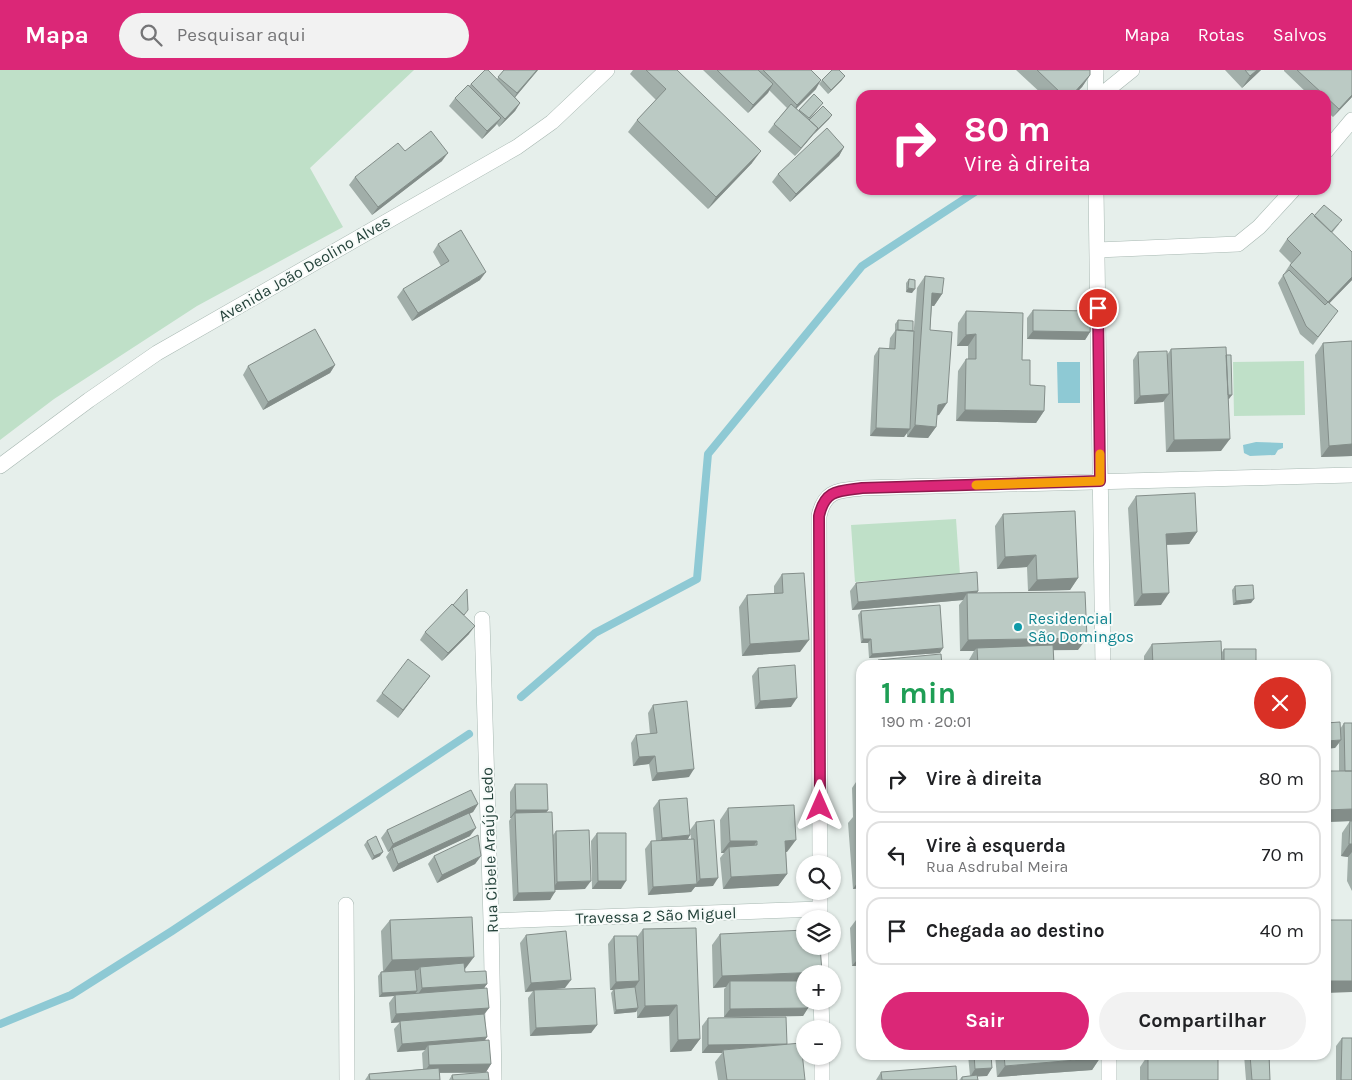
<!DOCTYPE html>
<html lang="pt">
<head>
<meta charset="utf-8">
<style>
	:root { --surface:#fff; --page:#f2f2f2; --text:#202124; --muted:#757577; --line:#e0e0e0; --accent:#db2777 }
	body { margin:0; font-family:Karla,sans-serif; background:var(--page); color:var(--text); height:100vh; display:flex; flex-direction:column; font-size:19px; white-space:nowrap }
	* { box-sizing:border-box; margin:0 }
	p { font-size:16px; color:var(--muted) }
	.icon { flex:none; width:28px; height:28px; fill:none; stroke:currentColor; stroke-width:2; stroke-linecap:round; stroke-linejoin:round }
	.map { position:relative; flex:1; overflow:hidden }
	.sheet { position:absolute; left:856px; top:590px; width:475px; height:400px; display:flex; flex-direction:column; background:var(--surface); border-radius:15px; box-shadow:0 1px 4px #0004 }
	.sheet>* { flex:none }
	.top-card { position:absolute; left:856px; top:20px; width:475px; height:105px; border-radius:15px; box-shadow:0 1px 4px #0004; background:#db2777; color:#fff; overflow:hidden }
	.buttons { position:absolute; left:796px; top:785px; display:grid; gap:10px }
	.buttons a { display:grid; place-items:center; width:45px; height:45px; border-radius:50%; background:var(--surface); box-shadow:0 1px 4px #0004; font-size:25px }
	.pin { position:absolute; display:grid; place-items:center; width:42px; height:42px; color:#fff; margin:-21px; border:2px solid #fff; border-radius:50%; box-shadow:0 1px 5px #0007 }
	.me { position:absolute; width:55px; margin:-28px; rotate:0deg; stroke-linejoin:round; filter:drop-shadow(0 0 4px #0008) }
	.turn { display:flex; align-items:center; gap:18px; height:105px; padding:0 25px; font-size:22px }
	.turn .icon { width:65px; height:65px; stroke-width:2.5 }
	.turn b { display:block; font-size:35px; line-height:42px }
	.round { display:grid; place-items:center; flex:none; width:52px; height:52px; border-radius:26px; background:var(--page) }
	.headline { display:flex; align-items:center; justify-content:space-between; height:85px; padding:0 25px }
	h1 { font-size:30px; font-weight:700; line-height:38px; color:#1e9e55 }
	.primary-button { display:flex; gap:10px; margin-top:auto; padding:10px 25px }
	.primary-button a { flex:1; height:58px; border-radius:30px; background:var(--accent); color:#fff; font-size:20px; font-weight:700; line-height:58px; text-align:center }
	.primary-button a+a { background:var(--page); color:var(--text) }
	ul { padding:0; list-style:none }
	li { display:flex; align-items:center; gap:15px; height:68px; margin:0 10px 8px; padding:0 15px; border:2px solid var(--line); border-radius:15px }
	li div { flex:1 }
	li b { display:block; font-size:19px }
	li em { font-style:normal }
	header { display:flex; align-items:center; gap:30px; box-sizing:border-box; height:70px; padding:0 25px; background:var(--accent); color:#fff }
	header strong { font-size:24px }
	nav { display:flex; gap:28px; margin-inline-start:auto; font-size:18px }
	.search { width:350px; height:45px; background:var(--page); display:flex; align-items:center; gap:12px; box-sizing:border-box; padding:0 18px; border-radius:28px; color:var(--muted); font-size:19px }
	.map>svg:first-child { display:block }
</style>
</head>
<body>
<header>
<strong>Mapa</strong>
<div class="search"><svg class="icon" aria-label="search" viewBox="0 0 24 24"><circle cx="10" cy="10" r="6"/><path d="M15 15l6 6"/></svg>Pesquisar aqui</div>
<nav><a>Mapa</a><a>Rotas</a><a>Salvos</a></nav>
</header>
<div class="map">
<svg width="1352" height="1010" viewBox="0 0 1352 1010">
	<rect width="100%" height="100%" fill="#e6efeb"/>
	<path fill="#bfe0c8" d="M0,0H414L310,98L343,157L197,236L54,329L0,370Z
		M1304,291L1305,345L1234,346L1233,292Z
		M956,449L960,505L855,512L851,455Z"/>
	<path fill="#8ec9d4" d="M1057,292H1080V333H1058Z
		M1256,372L1283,373V378L1278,380L1275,385L1250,386L1244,383L1243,375Z"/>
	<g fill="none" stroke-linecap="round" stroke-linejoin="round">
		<path stroke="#8ec9d4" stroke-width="8" d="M521,627L595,563L697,509L708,384L862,196L978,120
			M0,954L71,925L172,861L469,664"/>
		<g stroke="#a8b8b2" stroke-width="16">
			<path id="minor" d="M1095,25L1096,0
				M1101,25L1132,0
				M1326,81L1352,50
				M1096,120L1103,595
				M1097,180L1238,174L1259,157L1293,120
				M0,396L89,330L157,283L517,77L552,52L607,0
				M482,549L491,851L494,1010
				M820,794L819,446C825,419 839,421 862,418L1352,405
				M820,821V849
				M346,835L347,1010
				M491,851L820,839
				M821,876V904
				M821,931L822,959
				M1109,985V1010
				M822,986V1010"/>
		</g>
		<use href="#minor" stroke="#fff" stroke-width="15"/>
	</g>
	<path fill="#a1aea9" d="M504,0H538L515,27L520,33L515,41L499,57L497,54L482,69L449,36L455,28L471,14L497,9Z
		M633,0H677L752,93L708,139L628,62L637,50L656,30L630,4Z
		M703,0H811L816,19L796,38L799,41L814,24L823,33L809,50L832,45L829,49L813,65L795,86L768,62L774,54L787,38L769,20L748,43Z
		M1016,0H1090V5L1082,17L1074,25H1043Z
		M1225,0H1261L1242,18Z
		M1284,0H1352V27L1333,47L1326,41V25H1309L1284,1Z
		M822,10H842L828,24L819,14Z
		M844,77L839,86L790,132L772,112L778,104Z
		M405,81L442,91L372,145L349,115L355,107Z
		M1314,146L1339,154L1332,163L1352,182V210L1329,233L1332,249L1313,275L1300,264L1278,213L1291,193L1279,181L1287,169Z
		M438,174L480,210L412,251L397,227L403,219L441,196L433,182Z
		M925,206L942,224L934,236H932L930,260L939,345H937L936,357L928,368L907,367V363L904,367L870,366L874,286L879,278H889L890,268L895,261V254L898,250L913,261V271L917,218Z
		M909,209L912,223L906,222V213Z
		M1033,240L1090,262L1085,270L1027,269V248Z
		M966,241L1022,290L1030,315L1044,341L1036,353L956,351L958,301L966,289H968V276H957L958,253Z
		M1352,271V386L1321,387L1315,285L1323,273Z
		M1171,279L1229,329H1228L1221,381L1166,382L1164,331L1163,332L1134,334L1133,290L1138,282L1167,285Z
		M335,295L330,303L263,340L243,305L248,296Z
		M1136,426L1197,462L1189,474L1166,475L1161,535L1134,536L1128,438Z
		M1003,444L1078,508L1070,520L1028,521L1027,497L997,499L995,456Z
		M782,504L800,582L742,586L739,537L747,525L774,523V516Z
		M856,513L978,521L977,523L1078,580H1053L1054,595H969V590L974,581H960L959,535L963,530L852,540L850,521Z
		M1235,516L1251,533L1233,535L1232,520Z
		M861,541L940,583L869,588L868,573H861L858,545Z
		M425,562L469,564L442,591L420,570Z
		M1152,574L1222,582L1224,579L1256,595H1144V586Z
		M878,590L942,595H874Z
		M758,598L791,637L755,639L752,606Z
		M430,606L398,648L376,631L382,623Z
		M653,635L689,707L652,711L649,694L633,696L631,673L636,665L650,664L648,643Z
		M1344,653H1352V821L1347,811L1348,787L1341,786L1342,763L1350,751L1326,752L1339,701V673L1335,678L1340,659Z
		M860,706H861V818L853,819L848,753L853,747L852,718Z
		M515,714L548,740L546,742L553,765L556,761L585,819L555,820L550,830L513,831L509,751L511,748H510V722Z
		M659,730L690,765L688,769H691L690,760L696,752L713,816L695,817L691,822L648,825L645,779L651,771H656L653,738Z
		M478,734L473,742L469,744L470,766L393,802L386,787L390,781L388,782L381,768L387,760Z
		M728,738L787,782H786L787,804L778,816L723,819L720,788L724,783H721L720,750Z
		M597,763L621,819H592L591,771Z
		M367,771L380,786L372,790L364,775Z
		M434,786H481L475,794L437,813L428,794Z
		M859,846L861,896H852L850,858Z
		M390,850L465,899V902L487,914L484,918L489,938L484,944L487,967L484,970L491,994L486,1002L489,1010H449L452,1005L478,1003H440V1010H365L369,1004L423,999L422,983L425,980L397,982L394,959L400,952L391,953L389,933L394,926L379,927L378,906L381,902L383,901L381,861Z
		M643,859L700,969L691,981L670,982L669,946L637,948V940L636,942L614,944L611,923L613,920H610L608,874L614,866L637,867Z
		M720,864L805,904L808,938L803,946L724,947V919L726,917L713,918L712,875Z
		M526,865L565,918L552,919L597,955L591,963L530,966L528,928L533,921L525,922L520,873Z
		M708,948L786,974L805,1010H718L715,992L722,983H702V956Z
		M861,957V981H860L858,962Z
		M1342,968L1352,1010H1336V976Z
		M968,985H991L992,998L987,1006H977L978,1010H959L962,1007L970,1006Z
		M995,985H1100V988L1092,1000L997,1007Z
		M1148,985L1218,1010H1140V997Z
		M1244,985H1269L1270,1010H1246Z
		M881,1002L957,1010H876Z"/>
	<path fill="#838d89" d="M537,0H538L512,31L517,23Z
		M1257,0H1261L1242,18L1250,6Z
		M1090,5L1082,17L1074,25H1072Z
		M845,6L842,10L828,24L831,20Z
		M821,10L816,19L792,43L797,35Z
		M773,14L768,23L748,43L753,35Z
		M1352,25V27L1333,47L1339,39Z
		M520,33L515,41L499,57L505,49Z
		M832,45L829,49L813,65L816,61Z
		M501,48L495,56L482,69L487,61Z
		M818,58L812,66L795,86L801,78Z
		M844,77L839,86L790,132L796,124Z
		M761,81L752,93L708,139L716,127Z
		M448,83L442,91L372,145L378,137Z
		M486,202L480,210L412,251L418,243Z
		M1352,207V210L1320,243L1328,232Z
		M908,218L915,219L912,223L906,222Z
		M932,223L942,224L934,236L924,235Z
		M1033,261L1090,262L1085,270L1027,269Z
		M976,264L968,276H957L966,265Z
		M335,295L330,303L263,340L268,332Z
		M1169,324L1163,332L1134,334L1140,326Z
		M1224,325H1232L1229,329H1221Z
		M947,333L939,345L929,347L938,335Z
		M965,340L1044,341L1036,353L956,351Z
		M915,355L936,357L928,368L907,367Z
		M876,358L910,359L904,367L870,366Z
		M1230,369L1221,381L1166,382L1174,370Z
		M1352,374V386L1321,387L1329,376Z
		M1197,462L1189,474L1158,475L1166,464Z
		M1036,485L1027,497L997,499L1005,487Z
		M1078,508L1070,520L1028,521L1037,510Z
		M978,521L973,529L967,523L963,530L852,540L858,532Z
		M1169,523L1161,535L1134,536L1142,524Z
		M1254,529L1251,533L1233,535L1236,531Z
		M475,556L469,564L442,591L448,583Z
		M1087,568L1078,580L977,581V578L974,581H960L968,570Z
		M863,569H871L868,573H861Z
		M809,570L800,582L742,586L750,574Z
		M943,578L940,583L869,588L872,584Z
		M430,606L424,614L398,648L403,640Z
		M797,628L791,637L755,639L760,631Z
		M1341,670L1335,678L1326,679V671Z
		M655,686L649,694L633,696L639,687Z
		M694,699L689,707L652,711L657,703Z
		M478,734L473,742L392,780V778L390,781L388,782L393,774Z
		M1352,739V751L1326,752V740Z
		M516,740H548L542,748L515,743L511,748H510Z
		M476,758L470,766L393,802L398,794Z
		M690,765L685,774L657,776L662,768Z
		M796,770L787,782H777L785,771Z
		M730,771H757L749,783L729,777L724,783H721Z
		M1349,774H1352V782L1348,787L1341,786Z
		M383,782L380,786L372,790L374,786Z
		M481,786L475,794L437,813L442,805Z
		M787,804L778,816L723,819L731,807Z
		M861,807V818L853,819Z
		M718,808L713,816L695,817L691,822L648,825L653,817L696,814L700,809Z
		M591,811L585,819L552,820L557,812Z
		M598,811H626L621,819H592Z
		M555,822L550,830L513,831L518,823Z
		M861,885V896H852Z
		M474,887L465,899L421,900L420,897L418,900L383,902L392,890Z
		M822,902L820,904H805V914L730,911L726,917L713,918L722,906Z
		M571,910L565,918L525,922L531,913Z
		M639,911L634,919H614L613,920H610L616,912Z
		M1326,911H1352V922L1326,923Z
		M487,914L481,922L417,926L422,918Z
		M417,921L414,925H395L394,926L379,927L382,923Z
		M677,935L669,946L637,948L645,936Z
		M489,938L483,946L391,953L396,944Z
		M638,938L636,942L614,944L616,940Z
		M808,938L803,946L724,947L730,939Z
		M597,955L591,963L530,966L536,958Z
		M487,967L481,975H428L425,980L397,982L402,974Z
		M700,969L691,981L670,982L678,970Z
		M787,974L723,980L722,983H702L708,975Z
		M1100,988L1092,1000L997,1007L1005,996Z
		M491,994L486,1002L424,1003L429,995Z
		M992,998L987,1006L970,1007L975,999Z"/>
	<path fill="#bbcac4" stroke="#838d89" d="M485,0H488L520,33L505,49L471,14Z
		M504,0H537L517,23L498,7Z
		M646,0H677L761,81L716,127L637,50L666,19Z
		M717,0H758L773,14L753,35Z
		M763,0H811L821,10L797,35Z
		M832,0H839L845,6L831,20L822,10Z
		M1037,0H1090V5L1072,25H1063Z
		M1245,0H1257L1250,6Z
		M1297,0H1352V25L1339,39L1326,27V25H1324Z
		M468,15L501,48L487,61L455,28Z
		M814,24L823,33L809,48L799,40Z
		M791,34L818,58L801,78L774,54Z
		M823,36L832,45L816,61L818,58L809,50Z
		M827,58L844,77L796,124L778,104Z
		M431,61L448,83L378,137L355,107L398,73L405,81Z
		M1324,135L1342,150L1331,162L1314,146Z
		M1312,143L1352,182V207L1328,232L1290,195L1301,183L1287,169Z
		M461,160L486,202L418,243L403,219L449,191L438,174Z
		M1289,200L1325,235L1328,232L1338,241L1318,267L1306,256L1283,205Z
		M925,206L944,208L942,224L932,223L930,260L952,262L947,333L938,335L936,357L915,355Z
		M909,209L915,210V219L908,218Z
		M1033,240L1091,241L1090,262L1033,261Z
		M966,241L1023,243L1022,290H1030V315L1045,316L1044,341L965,340L966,289H976V264L966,265Z
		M898,250L913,251V261L898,260Z
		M315,259L335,295L268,332L248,296Z
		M896,260L914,261L910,359L876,358L879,278L895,279Z
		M1352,271V374L1329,376L1323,273Z
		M1226,277L1230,369L1174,370L1171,279Z
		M1167,281L1169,324L1140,326L1138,282Z
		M1226,285H1231L1232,325H1228Z
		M1195,423L1197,462L1166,464L1169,523L1142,524L1136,426Z
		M1075,441L1078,508L1037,510L1036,485L1005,487L1003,444Z
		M977,502L978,521L858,532L856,513Z
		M804,503L809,570L750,574L747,525L783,523L782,504Z
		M1253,515L1254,529L1236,531L1235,516Z
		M467,519L468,540L464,545L453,535Z
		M1085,522L1087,568L968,570L967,523Z
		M452,534L475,556L448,583L425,562Z
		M940,535L943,578L872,584L871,569H863L861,541Z
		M1221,571L1222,595H1153L1152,574Z
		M1053,575L1054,595H978L977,578Z
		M1224,579H1256V595H1224Z
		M941,584L942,595H878V590Z
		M408,589L430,606L403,640L382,623Z
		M795,595L797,628L760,631L758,598Z
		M687,631L694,699L657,703L655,686L639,687L636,665L657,663L653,635Z
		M1340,652L1341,670L1326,671V653Z
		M1344,653H1352V701H1345Z
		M1326,701H1352V739L1326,740Z
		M860,706H861V736Z
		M515,714H547L548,740H516Z
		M471,720L478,734L393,774L387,760Z
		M687,728L690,765L662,768L659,730Z
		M794,735L796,770L785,771L787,804L731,807L729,777L757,775V771H730L728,738Z
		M857,741H861V806Z
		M552,742L555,822L518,823L515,743Z
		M469,743L476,758L398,794L392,778Z
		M714,750L718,808L700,809L696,752Z
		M1350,751H1352V774H1349Z
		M589,760L591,811L557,812L556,761Z
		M597,763H626V811H598Z
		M478,765L481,786L442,805L434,786Z
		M376,766L383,782L374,786L367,771Z
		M694,769L697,814L653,817L651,771Z
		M859,846H861V885Z
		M472,847L474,887L392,890L390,850Z
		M1326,850H1352V911H1326Z
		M696,858L700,969L678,970L677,935L645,936L643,859Z
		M805,860V876H820L822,902L722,906L720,864Z
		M566,861L571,910L531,913L526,865Z
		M614,866H637L639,911L616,912Z
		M464,893L465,902L486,901L487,914L422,918L420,897Z
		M415,900L417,921L382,923L381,902Z
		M730,911H805V931H808V938L730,939Z
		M635,917L638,938L616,940L614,919Z
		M487,918L489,938L396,944L395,925Z
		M595,918L597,955L536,958L534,920Z
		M484,944L487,967L402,974L400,951Z
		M786,947L787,974L708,975V948Z
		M1342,968H1352V1010H1341Z
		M489,970L491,994L429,995L428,975Z
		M801,973L805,1010H727L723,980Z
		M974,985H991L992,998L975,999Z
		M1004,985H1100V988L1005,996Z
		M1148,985H1218V1010H1148Z
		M1250,985H1269L1270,1010H1252Z
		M956,996L957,1010H882L881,1002Z
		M439,998L440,1010H370L369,1004Z
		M488,1002L489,1010H453L452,1005Z
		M977,1005L978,1010H962V1007Z"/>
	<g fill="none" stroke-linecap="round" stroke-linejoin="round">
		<g stroke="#8e194d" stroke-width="12">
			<path id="route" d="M820,736L819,446C825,419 839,421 862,418L1100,411L1098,238"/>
		</g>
		<use href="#route" stroke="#db2777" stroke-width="9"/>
		<path stroke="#f59e0b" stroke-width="9" d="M976,415L1100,411V384"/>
	</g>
	<circle fill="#0f9aa8" stroke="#f7fbf9" stroke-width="2" cx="1018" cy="557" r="5"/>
	<g text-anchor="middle" stroke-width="4" stroke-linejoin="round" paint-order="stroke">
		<g font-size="16" fill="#24423a" stroke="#f7fbf9">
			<text transform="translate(304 198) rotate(-30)" y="6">Avenida João Deolino Alves</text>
			<text transform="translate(489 780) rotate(-92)" y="6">Rua Cibele Araújo Ledo</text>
			<text transform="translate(656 845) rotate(-2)" y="6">Travessa 2 São Miguel</text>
		</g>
		<g font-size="16" fill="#0d838f" stroke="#f7fbf9" text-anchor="start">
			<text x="1028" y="554">Residencial<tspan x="1028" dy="18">São Domingos</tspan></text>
		</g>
	</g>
</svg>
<div class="buttons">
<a><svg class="icon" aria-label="search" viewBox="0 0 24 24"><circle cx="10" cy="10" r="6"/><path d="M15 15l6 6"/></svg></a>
<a><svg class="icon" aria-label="layers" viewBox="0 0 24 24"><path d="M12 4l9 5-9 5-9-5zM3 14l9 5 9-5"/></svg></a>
<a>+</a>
<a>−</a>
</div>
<div class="pin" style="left:1098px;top:238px;background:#d93025"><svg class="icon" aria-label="arrive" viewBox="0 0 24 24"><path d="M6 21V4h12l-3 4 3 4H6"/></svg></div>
<svg class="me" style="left:820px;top:736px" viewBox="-20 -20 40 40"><path d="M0-17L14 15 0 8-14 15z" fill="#db2777" stroke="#fff" stroke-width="4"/></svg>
<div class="top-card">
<div class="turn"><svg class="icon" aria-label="right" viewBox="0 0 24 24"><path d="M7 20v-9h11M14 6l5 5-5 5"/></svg><div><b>80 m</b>Vire à direita</div></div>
</div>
<section class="sheet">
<div class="headline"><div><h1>1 min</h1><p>190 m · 20:01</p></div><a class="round" style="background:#d93025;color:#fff"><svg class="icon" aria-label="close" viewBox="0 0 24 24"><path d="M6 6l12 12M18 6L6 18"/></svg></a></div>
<ul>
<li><svg class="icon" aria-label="right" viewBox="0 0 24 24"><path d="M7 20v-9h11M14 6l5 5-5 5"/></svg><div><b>Vire à direita</b></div><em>80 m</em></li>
<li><svg class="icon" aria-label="left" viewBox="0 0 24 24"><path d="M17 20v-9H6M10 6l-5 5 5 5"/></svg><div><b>Vire à esquerda</b><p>Rua Asdrubal Meira</p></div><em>70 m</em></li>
<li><svg class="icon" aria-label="arrive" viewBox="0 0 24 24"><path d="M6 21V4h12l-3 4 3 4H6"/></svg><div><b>Chegada ao destino</b></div><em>40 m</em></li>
</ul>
<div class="primary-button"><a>Sair</a><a>Compartilhar</a></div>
</section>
</div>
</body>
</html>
